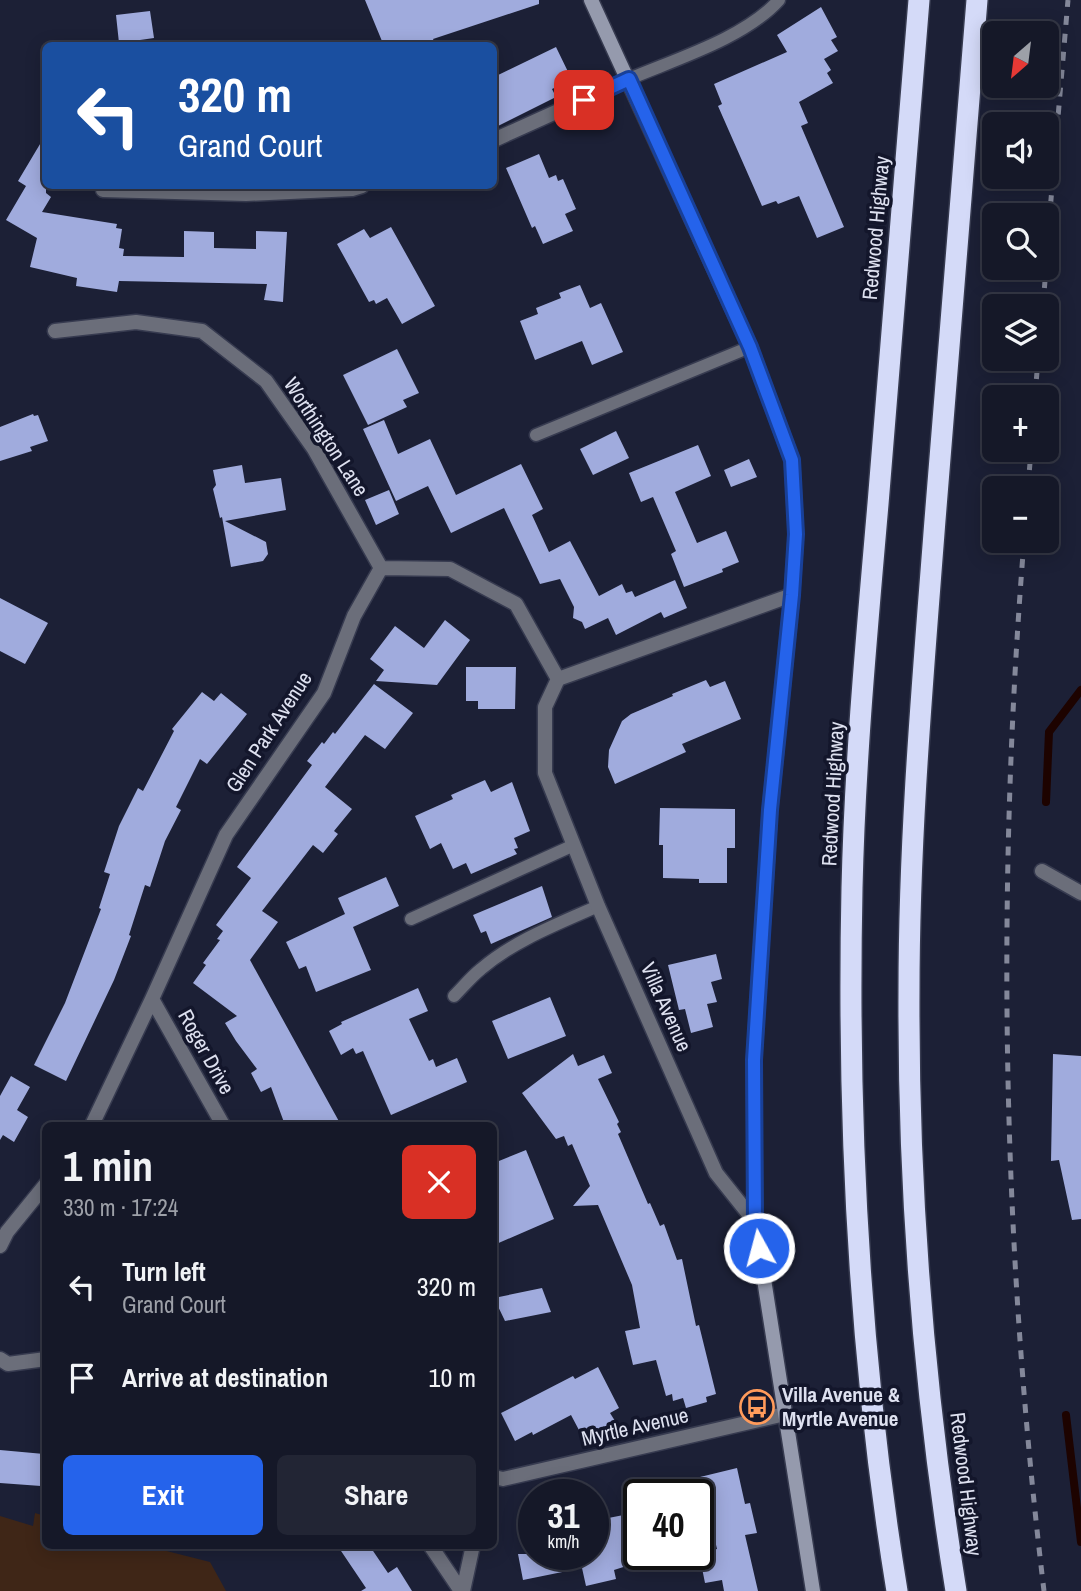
<!DOCTYPE html>
<html lang="en">
<head>
<meta charset="utf-8">
<style>
	:root { --surface:#151828; --page:#222534; --text:#f1f3f6; --muted:#9da0a8; --line:#343745; --accent:#2563eb }
	body { margin:0; font-family:"Archivo Narrow",sans-serif; background:var(--page); color:var(--text); height:100vh; display:flex; flex-direction:column; font-size:26px; white-space:nowrap }
	* { box-sizing:border-box; margin:0 }
	p { font-size:23px; color:var(--muted) }
	.icon { flex:none; width:38px; height:38px; fill:none; stroke:currentColor; stroke-width:2; stroke-linecap:round; stroke-linejoin:round }
	.map { position:relative; flex:1; overflow:hidden }
	.drawer { position:absolute; left:42px; top:1122px; width:455px; height:427px; display:flex; flex-direction:column; background:var(--surface); border-radius:10px; box-shadow:0 4px 18px #0003,0 0 0 2px var(--line) }
	.drawer>* { flex:none }
	.top-card { position:absolute; left:42px; top:42px; width:455px; height:147px; border-radius:10px; box-shadow:0 4px 18px #0003,0 0 0 2px var(--line); background:#1a4fa0; color:#fff; overflow:hidden }
	.needle { width:46px; rotate:208deg }
	.controls { position:absolute; left:982px; top:21px; display:grid; gap:14px }
	.controls a { display:grid; place-items:center; width:77px; height:77px; border-radius:10px; background:var(--surface); box-shadow:0 4px 18px #0003,0 0 0 2px var(--line); font-size:35px }
	.speed { position:absolute; left:518px; top:1479px; display:flex; gap:14px; font-size:35px; font-weight:700; text-align:center }
	.speed>* { display:grid; place-content:center; width:91px; height:91px; border-radius:50%; background:var(--surface); box-shadow:0 4px 18px #0003,0 0 0 2px var(--line); line-height:1 }
	.speed small { font-size:18px; font-weight:400 }
	.speed .limit { border:4px solid #111; border-radius:10px; background:#fff; color:#111 }
	.pin { position:absolute; display:grid; place-items:center; width:60px; height:60px; color:#fff; margin:-30px; border-radius:14px; box-shadow:0 4px 10px #0006 }
	.me { position:absolute; width:77px; margin:-38px; rotate:353deg; stroke-linejoin:round; filter:drop-shadow(0 0 5px #0008) }
	.turn { display:flex; align-items:center; gap:24px; height:147px; padding:0 21px; font-size:32px }
	.turn .icon { width:91px; height:91px; stroke-width:2.5 }
	.turn b { display:block; font-size:49px; line-height:60px }
	.round { display:grid; place-items:center; flex:none; width:74px; height:74px; border-radius:10px; background:var(--page) }
	.overview { display:flex; align-items:center; justify-content:space-between; height:119px; padding:0 21px }
	h1 { font-size:42px; font-weight:700; line-height:52px }
	.primary-button { display:flex; gap:14px; margin-top:auto; padding:14px 21px }
	.primary-button a { flex:1; height:80px; border-radius:10px; background:var(--accent); color:#fff; font-size:28px; font-weight:700; line-height:80px; text-align:center }
	.primary-button a+a { background:var(--page); color:var(--text) }
	ul { padding:0; list-style:none }
	li { display:flex; align-items:center; gap:21px; height:91px; padding:0 21px }
	li div { flex:1 }
	li b { display:block; font-size:26px }
	li em { font-style:normal }
	.map>svg:first-child { display:block }
</style>
</head>
<body>
<div class="map">
<svg width="1081" height="1591" viewBox="0 0 1081 1591">
	<rect width="100%" height="100%" fill="#1c2036"/>
	<path fill="#3f2617" d="M35,1513L45,1516L46,1545H143L210,1562L226,1591H0V1516L33,1526Z"/>
	<g fill="none" stroke-linecap="round" stroke-linejoin="round">
		<path stroke="#1d0300" stroke-width="8" d="M1046,802L1049,732L1081,690
			M1066,1415L1081,1542"/>
	</g>
	<path fill="#a0abdd" d="M365,0H539V4L433,39L436,46H384Z
		M821,7L837,37L831,40L838,51L824,59L831,70L827,73L833,83L799,102L808,123L801,126L844,227L817,238L799,196L778,204L776,201L762,206L718,106L722,104L714,84L787,52L777,35Z
		M150,11L154,38L119,43L116,15Z
		M556,47L572,80L552,89L556,97L494,128V77Z
		M46,134V193L51,197L42,212L117,224L116,228L122,229L119,248L124,249L123,256L184,257V231L214,232V248L256,249V231L287,232L283,302L264,300L267,284L119,281L117,292L76,286L77,278L30,267L37,238L6,220L26,186L18,181Z
		M539,154L549,178L556,175L558,181L563,179L576,209L565,214L573,231L543,244L535,226L532,228L506,168Z
		M391,227L435,306L402,324L387,298L376,304L374,300L369,302L337,244L364,229L370,238Z
		M580,285L590,308L601,303L623,352L592,365L582,341L535,360L520,321L538,314L536,308L561,298L559,293Z
		M397,349L419,393L403,400L407,407L368,425L343,375Z
		M33,414L34,416L38,415L48,441L30,447L32,451L0,461V427Z
		M384,420L398,454L430,439L456,495L521,464L543,509L532,515L549,552L570,541L599,596L622,584L626,593L632,591L635,597L675,580L687,608L664,618L661,612L616,635L608,618L585,629L582,622L573,618L574,607L560,579L540,584L504,508L451,533L428,486L396,501L363,429Z
		M616,431L629,458L593,475L580,449Z
		M698,445L711,476L675,492L697,543L726,531L739,562L722,569L723,572L684,587L671,554L676,551L653,497L641,502L629,473Z
		M749,459L757,477L731,487L724,470Z
		M242,465L245,483L281,478L286,510L225,521L266,542L268,554L263,561L231,567L222,517L220,518L213,489L216,485L213,470Z
		M389,490L399,514L376,525L365,500Z
		M0,598L48,623L25,664L0,651Z
		M445,620L470,640L437,685L376,681L384,670L370,659L395,626L424,648Z
		M466,667H516L515,709H478V701H466Z
		M706,680L710,687L725,681L741,719L682,744L686,752L615,784L608,767L609,750L622,721L631,714L673,696L672,694Z
		M374,684L413,713L385,749L365,735L325,787L352,809L334,831L338,834L323,853L313,845L262,911L278,922L250,960L341,1125H285L271,1087L261,1092L251,1073L257,1069L236,1041L225,1023L237,1016L193,983L206,965L203,963L220,940L217,939L223,931L216,925L251,878L237,867L312,765L307,761L322,742L324,744L333,732L335,734Z
		M202,692L214,701L221,693L247,714L207,764L200,759L176,807L181,810L165,841L150,887L145,885L129,935L131,936L114,980L66,1081L34,1065L65,1003L101,909L99,908L110,874L104,872L119,826L138,788L143,791L174,731L172,729Z
		M485,780L491,792L512,782L530,831L514,838L518,848L514,849L517,854L471,874L466,863L453,869L441,843L430,849L415,816L453,799L451,795Z
		M660,808L735,809V848H727V883H699V879L663,878V845H659Z
		M386,877L399,906L353,927L371,970L316,992L306,966L299,969L286,942L345,914L338,898Z
		M542,886L552,917L491,944L486,931L481,933L473,915Z
		M716,954L722,979L711,982L717,1002L707,1004L713,1027L691,1033L685,1009L679,1010L668,965Z
		M418,988L428,1011L409,1019L429,1061L433,1059L436,1067L457,1058L467,1082L391,1115L363,1051L356,1054L353,1048L341,1055L329,1031L342,1024L341,1022Z
		M550,997L566,1036L508,1059L492,1021Z
		M573,1054L578,1066L604,1055L612,1073L598,1079L619,1122L617,1124L621,1132L618,1134L648,1204L650,1203L660,1226L664,1224L677,1260L682,1259L696,1326L699,1325L716,1394L706,1397L707,1402L686,1408L683,1398L673,1401L672,1394L666,1396L656,1360L633,1365L625,1331L640,1328L632,1285L598,1205L573,1206L590,1186L572,1144L568,1146L564,1136L556,1139L522,1093Z
		M1053,1054L1081,1056V1219L1072,1220L1059,1160L1051,1161Z
		M11,1076L30,1087L17,1110L28,1117L14,1142L3,1135L0,1140V1096Z
		M526,1150L554,1219L494,1245V1163Z
		M542,1288L551,1312L505,1321L494,1298Z
		M598,1367L619,1408L610,1413L615,1421L595,1432L592,1426L580,1432L571,1415L533,1435L532,1432L515,1441L501,1413L573,1376L575,1379Z
		M0,1450L44,1454L41,1486L0,1483Z
		M737,1468L745,1504L750,1503L757,1533L745,1535L758,1591H724L722,1580L705,1583L699,1553L717,1549L700,1477Z
		M639,1512V1562L614,1570L616,1579L586,1586L582,1568L523,1580L518,1554H593V1521Z
		M337,1545H369L388,1573L397,1567L412,1591H361L366,1588Z"/>
	<g fill="none" stroke-linecap="round" stroke-linejoin="round">
		<g stroke="#373b50" stroke-width="15">
			<path id="lane" d="M629,79C676,59 745,38 779,0
				M536,435L750,347
				M411,919L574,845
				M454,996C463,987 471,977 481,969C515,940 558,924 598,906"/>
		</g>
		<g stroke="#373b50" stroke-width="17">
			<path id="street" d="M494,140L629,79
				M103,190L246,194L352,189L362,186
				M55,331L136,322L202,331L266,381L314,449L381,568
				M381,568L450,569L516,604L558,679
				M1042,871L1081,893
				M152,999L223,1125
				M92,1125L152,999L226,835L324,693L354,616L381,568
				M755,1222L716,1173L598,906L545,773V707L558,679L792,595
				M0,1246L7,1232L46,1184
				M0,1359L8,1364L46,1359
				M494,1477L503,1479L785,1414
				M430,1545L461,1591
				M463,1591L473,1545"/>
		</g>
		<g stroke="#373b50" stroke-width="17">
			<path id="secondary" d="M591,0L750,347L792,460L796,534L792,595L770,810L754,1060L755,1222L813,1591"/>
		</g>
		<g stroke="#373b50" stroke-width="24">
			<path id="highway" d="M897,1591C859,1359 847,1123 852,888C855,759 867,631 878,504C891,336 905,168 919,0
				M956,1591C924,1393 908,1192 909,992C909,834 923,677 935,520C949,346 963,173 977,0"/>
		</g>
		<use href="#lane" stroke="#6b6e7a" stroke-width="12"/>
		<use href="#street" stroke="#6b6e7a" stroke-width="14"/>
		<use href="#secondary" stroke="#959aad" stroke-width="14"/>
		<use href="#highway" stroke="#d4daf8" stroke-width="21"/>
		<path stroke="#84889a" stroke-width="5" stroke-dasharray="9 9" stroke-linecap="butt" d="M1046,258L1068,0
			M1043,306L1046,268
			M1035,397L1038,359
			M1028,488L1031,450
			M1024,541C996,891 1002,1242 1044,1591"/>
	</g>
	<g fill="none" stroke-linecap="round" stroke-linejoin="round">
		<g stroke="#184099" stroke-width="18">
			<path id="route" d="M584,100L629,79L750,347L792,460L796,534L792,595L770,810L754,1060L755,1222L759,1248"/>
		</g>
		<use href="#route" stroke="#2563eb" stroke-width="12"/>
	</g>
	<defs>
		<g id="bus-ring" transform="scale(1.75)"><circle r="9.5" fill="#13162b" stroke="#ff9b5b" stroke-width="1.5"/><path d="M-5-6H5V4H4V6H2V4H-2V6H-4V4H-5ZM-3.5-4V0h7V-4ZM-3.5 1.2v1.5H-2V1.2ZM2 1.2v1.5H3.5V1.2Z" fill="#ff9b5b"/></g>
	</defs>
	<g fill-rule="evenodd">
		<use href="#bus-ring" x="757" y="1407"/>
	</g>
	<g text-anchor="middle" stroke-width="7" stroke-linejoin="round" paint-order="stroke">
		<g font-size="21" fill="#dee1f0" stroke="#13162b">
			<text transform="translate(876 228) rotate(-85)" y="7">Redwood Highway</text>
			<text transform="translate(326 437) rotate(57)" y="7">Worthington Lane</text>
			<text transform="translate(269 732) rotate(-57)" y="7">Glen Park Avenue</text>
			<text transform="translate(833 794) rotate(-87)" y="7">Redwood Highway</text>
			<text transform="translate(666 1007) rotate(66)" y="7">Villa Avenue</text>
			<text transform="translate(206 1052) rotate(61)" y="7">Roger Drive</text>
			<text transform="translate(635 1427) rotate(-13)" y="7">Myrtle Avenue</text>
			<text transform="translate(966 1484) rotate(83)" y="7">Redwood Highway</text>
		</g>
		<g font-size="21" font-weight="bold" fill="#dee1f0" stroke="#13162b" text-anchor="start">
			<text x="782" y="1402">Villa Avenue &amp;<tspan x="782" dy="24">Myrtle Avenue</tspan></text>
		</g>
	</g>
</svg>
<div class="controls">
<a><svg class="needle" viewBox="-14 -14 28 28"><path d="M0-13l5 13h-10z" fill="#e53935"/><path d="M0 13l5-13h-10z" fill="#9da0a8"/></svg></a>
<a><svg class="icon" aria-label="sound" viewBox="0 0 24 24"><path d="M4 9h4l5-4v14l-5-4H4zM17 9q2 3 0 6"/></svg></a>
<a><svg class="icon" aria-label="search" viewBox="0 0 24 24"><circle cx="10" cy="10" r="6"/><path d="M15 15l6 6"/></svg></a>
<a><svg class="icon" aria-label="layers" viewBox="0 0 24 24"><path d="M12 4l9 5-9 5-9-5zM3 14l9 5 9-5"/></svg></a>
<a>+</a>
<a>−</a>
</div>
<div class="speed"><div>31<small>km/h</small></div><div class="limit">40</div></div>
<div class="pin" style="left:584px;top:100px;background:#d93025"><svg class="icon" aria-label="arrive" viewBox="0 0 24 24"><path d="M6 21V4h12l-3 4 3 4H6"/></svg></div>
<svg class="me" style="left:759px;top:1248px" viewBox="-20 -20 40 40"><circle r="17" fill="#2563eb" stroke="#fff" stroke-width="3"/><path d="M0-11L8 9 0 5-8 9z" fill="#fff"/></svg>
<div class="top-card">
<div class="turn"><svg class="icon" aria-label="left" viewBox="0 0 24 24"><path d="M17 20v-9H6M10 6l-5 5 5 5"/></svg><div><b>320 m</b>Grand Court</div></div>
</div>
<section class="drawer">
<div class="overview"><div><h1>1 min</h1><p>330 m · 17:24</p></div><a class="round" style="background:#d93025;color:#fff"><svg class="icon" aria-label="close" viewBox="0 0 24 24"><path d="M6 6l12 12M18 6L6 18"/></svg></a></div>
<ul>
<li><svg class="icon" aria-label="left" viewBox="0 0 24 24"><path d="M17 20v-9H6M10 6l-5 5 5 5"/></svg><div><b>Turn left</b><p>Grand Court</p></div><em>320 m</em></li>
<li><svg class="icon" aria-label="arrive" viewBox="0 0 24 24"><path d="M6 21V4h12l-3 4 3 4H6"/></svg><div><b>Arrive at destination</b></div><em>10 m</em></li>
</ul>
<div class="primary-button"><a>Exit</a><a>Share</a></div>
</section>
</div>
</body>
</html>
